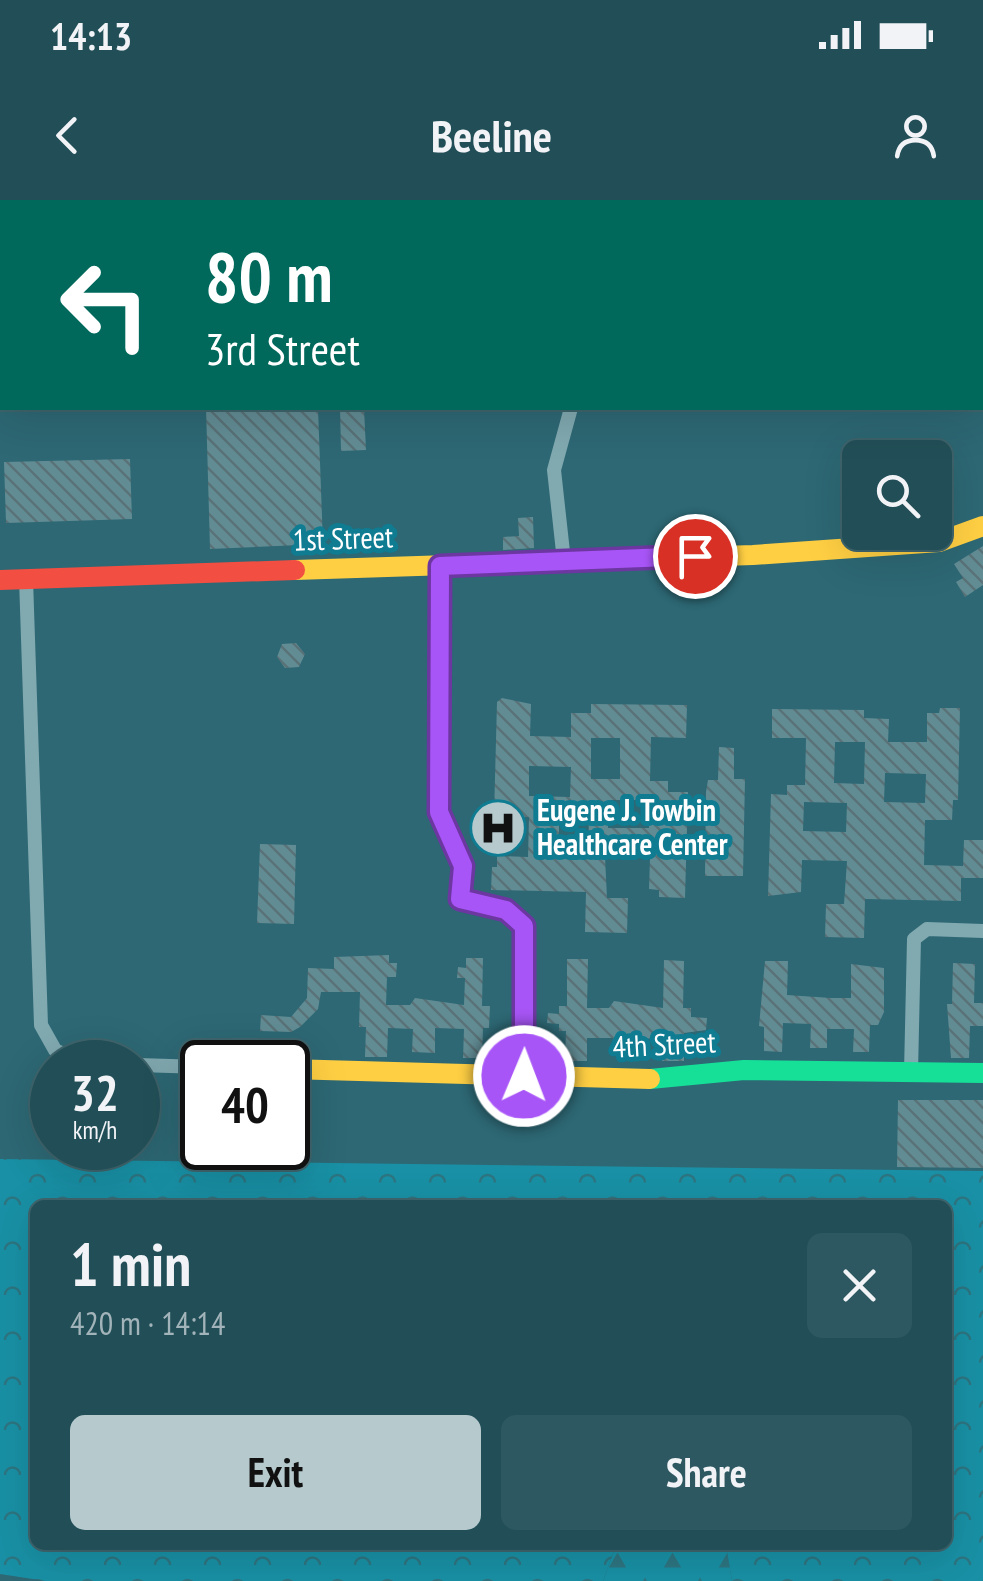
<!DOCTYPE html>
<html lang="en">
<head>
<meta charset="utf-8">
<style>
	:root { --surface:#224e57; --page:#2e5861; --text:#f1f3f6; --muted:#a2b4ba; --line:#3f656d; --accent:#b6cace }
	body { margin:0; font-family:"PT Sans Narrow",sans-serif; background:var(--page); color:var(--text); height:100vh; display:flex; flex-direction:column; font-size:38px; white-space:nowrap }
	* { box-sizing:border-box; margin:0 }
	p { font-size:32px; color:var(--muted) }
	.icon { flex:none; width:55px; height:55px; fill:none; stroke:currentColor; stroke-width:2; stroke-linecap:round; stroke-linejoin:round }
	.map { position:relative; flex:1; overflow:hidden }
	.panel { position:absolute; left:30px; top:1000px; width:922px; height:350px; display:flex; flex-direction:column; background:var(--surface); border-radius:15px; box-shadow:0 10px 40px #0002,0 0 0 2px var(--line) }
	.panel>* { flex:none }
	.banner { position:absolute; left:0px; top:0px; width:985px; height:210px; box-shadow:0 10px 40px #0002,0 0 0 2px var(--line); background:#00695c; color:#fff; overflow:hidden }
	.controls { position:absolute; left:842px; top:240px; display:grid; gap:20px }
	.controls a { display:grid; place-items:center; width:110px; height:110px; border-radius:15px; background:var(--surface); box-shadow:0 10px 40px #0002,0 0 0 2px var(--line); font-size:50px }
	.speed { position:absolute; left:30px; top:840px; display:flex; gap:20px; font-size:50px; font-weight:700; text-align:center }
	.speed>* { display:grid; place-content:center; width:130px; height:130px; border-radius:50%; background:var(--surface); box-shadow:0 10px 40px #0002,0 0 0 2px var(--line); line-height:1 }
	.speed small { font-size:25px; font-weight:400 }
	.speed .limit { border:5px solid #111; border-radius:15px; background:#fff; color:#111 }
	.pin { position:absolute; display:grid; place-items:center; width:85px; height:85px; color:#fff; margin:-42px; border:5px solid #fff; border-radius:50%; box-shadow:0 2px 10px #0007 }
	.me { position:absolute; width:110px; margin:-55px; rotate:1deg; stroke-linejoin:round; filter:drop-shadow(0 0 8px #0008) }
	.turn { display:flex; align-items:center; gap:35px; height:210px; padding:0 40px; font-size:45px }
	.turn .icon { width:130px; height:130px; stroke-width:2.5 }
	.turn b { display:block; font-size:70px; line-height:85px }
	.round { display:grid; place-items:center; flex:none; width:105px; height:105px; border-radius:15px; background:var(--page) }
	.headline { display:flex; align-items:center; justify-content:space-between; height:170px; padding:0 40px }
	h1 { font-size:60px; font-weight:700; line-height:75px }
	.button { display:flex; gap:20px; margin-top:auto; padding:20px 40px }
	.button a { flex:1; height:115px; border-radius:15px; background:var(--accent); color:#111; font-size:40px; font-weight:700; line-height:115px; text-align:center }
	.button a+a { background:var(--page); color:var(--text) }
	.status { display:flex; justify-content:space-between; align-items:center; height:70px; padding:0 50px; background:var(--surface); direction:ltr }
	.status svg { height:28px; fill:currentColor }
	header { display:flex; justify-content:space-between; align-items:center; height:130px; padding:0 40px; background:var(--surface); font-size:45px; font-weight:700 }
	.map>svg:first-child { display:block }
</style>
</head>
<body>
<div class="status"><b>14:13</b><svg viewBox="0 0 49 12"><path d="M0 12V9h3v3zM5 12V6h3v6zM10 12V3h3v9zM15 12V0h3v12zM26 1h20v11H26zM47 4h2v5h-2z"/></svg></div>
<header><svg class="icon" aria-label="back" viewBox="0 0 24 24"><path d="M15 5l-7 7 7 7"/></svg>Beeline<svg class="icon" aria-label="person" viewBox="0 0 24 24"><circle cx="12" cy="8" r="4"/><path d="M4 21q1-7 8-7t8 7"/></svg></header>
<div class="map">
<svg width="983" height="1381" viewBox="0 0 983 1381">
	<defs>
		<pattern id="forest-firs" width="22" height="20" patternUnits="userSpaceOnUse" patternTransform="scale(2.5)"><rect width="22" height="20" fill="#1990a5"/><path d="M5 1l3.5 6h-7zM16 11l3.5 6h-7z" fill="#2d7581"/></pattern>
		<pattern id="park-crowns" width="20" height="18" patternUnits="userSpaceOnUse" patternTransform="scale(2.5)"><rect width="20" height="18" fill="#1990a5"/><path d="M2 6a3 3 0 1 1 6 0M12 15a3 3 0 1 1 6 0" fill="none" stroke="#2d7581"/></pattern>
		<pattern id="building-back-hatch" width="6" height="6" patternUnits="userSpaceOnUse" patternTransform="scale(2.5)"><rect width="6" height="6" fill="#628c94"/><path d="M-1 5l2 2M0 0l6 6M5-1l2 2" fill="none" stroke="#597277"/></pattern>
	</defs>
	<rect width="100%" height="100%" fill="#2d6874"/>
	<path fill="url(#forest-firs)" d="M616,1345H726L732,1381H603Z"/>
	<path fill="url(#park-crowns)" d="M0,959L983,971V1381H732L726,1345H948V1005H35V1345H616L603,1381H46L0,1374Z"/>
	<path fill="url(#building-back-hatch)" fill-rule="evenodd" d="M206,208H318L323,344L210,349Z
		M340,208H364L366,250L341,251Z
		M130,259L132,319L6,323L4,262Z
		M533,317L534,348L503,350V337L519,336L518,318Z
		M983,346V385L965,397L956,382L963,378L954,364Z
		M296,443L305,454L299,467L285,468L277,457L282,444Z
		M502,498L531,504L530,536L571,537V513H591V504L687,505L686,538L651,537L650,581H668V592H688L685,698L659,697V690L649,689L650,658L605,657L607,698H628L627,733L585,732L586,692L491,690L492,667H497V656L528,657L529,617L494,616L497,502ZM591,538H620V579H591ZM529,566L571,567L570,597L529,596ZM608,600H649V628H608ZM559,615L589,616L588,657H559Z
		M940,508H960L958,600H953L952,620H925L924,665L963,666L964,640H983V678H961V701L865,699L864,738L825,737L826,704H844L847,661L802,660L801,692L768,696L771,594L787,595V585H805L806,538H772V509L864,510V518L889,519L888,542H927V513H939ZM835,542H865L864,584L834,583ZM885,573L926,574L925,603L884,602ZM804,602L847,603L846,632L803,631Z
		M719,547L734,548V579H745L743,676H705L706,592L708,580H718Z
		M260,644L296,645L294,724L257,723Z
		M389,755V763H397L396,777H387L386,805H410L415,798L464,805L465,778H457L458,767L466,768V758H483L482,806H490L489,828H483L482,858H463L464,829L435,828V853L412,852L413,829L388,828L387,857H365L366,827H359L360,792H321L318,809L300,827L291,832L260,831L261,815L291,817L307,798L308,768L334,769V757Z
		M567,759H588L587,808H609L614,801L663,808L664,760L684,761L683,808H691V817L707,818L706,830L684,833V861H662L663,839L635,838L634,855H612L613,838H587V861H565L566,831H559V824L547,823L548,813L559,814V806H567Z
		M765,761H788L787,795L831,798H851V764L884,768V812L878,825H870L869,852H853L854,829H827V848H810L811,824L783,823L782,852L764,851V827L759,826Z
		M953,763L975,764L974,803H983V826H970L969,858H951L947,804H952Z
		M898,900H983V968L897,967Z"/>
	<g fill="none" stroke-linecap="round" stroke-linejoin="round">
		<path stroke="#81a9b0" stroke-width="14" d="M534,0V2
			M564,361L554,270L571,208
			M26,379L41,825L55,850L80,862
			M138,865L202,867
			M911,872L914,739L927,729L983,731"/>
		<path stroke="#16e098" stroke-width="20" d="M650,879L744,870L983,873"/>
		<path stroke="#ffcf43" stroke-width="20" d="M295,370L753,355L939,342L983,326
			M451,640L463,666L459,699L506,710L524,726V876
			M288,869L650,879"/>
		<path stroke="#f24e42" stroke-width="20" d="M440,366L439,612L451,640
			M0,380L295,370"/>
	</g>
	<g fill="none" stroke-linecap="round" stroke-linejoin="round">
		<g stroke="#6d37a1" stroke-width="25">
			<path id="route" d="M524,876V726L506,710L460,699L463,666L439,612L440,366L695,356"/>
		</g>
		<use href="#route" stroke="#a855f7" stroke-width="18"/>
	</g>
	<defs>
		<g id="hospital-disc" transform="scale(2.875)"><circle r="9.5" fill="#b6cace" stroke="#0f7c92"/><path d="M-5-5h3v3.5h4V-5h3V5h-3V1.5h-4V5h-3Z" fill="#111"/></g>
	</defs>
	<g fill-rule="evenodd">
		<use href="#hospital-disc" x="498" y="628"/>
	</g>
	<g text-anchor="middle" stroke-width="10" stroke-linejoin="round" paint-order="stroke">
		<g font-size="30" fill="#fff" stroke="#0f7c92">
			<text transform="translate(343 339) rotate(-2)" y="10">1st Street</text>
			<text transform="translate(664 845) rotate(-3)" y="10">4th Street</text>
		</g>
		<g font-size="30" font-weight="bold" fill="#fff" stroke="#0f7c92" text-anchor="start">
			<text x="537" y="621">Eugene J. Towbin<tspan x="537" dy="34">Healthcare Center</tspan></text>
		</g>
	</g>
</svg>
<div class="controls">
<a><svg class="icon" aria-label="search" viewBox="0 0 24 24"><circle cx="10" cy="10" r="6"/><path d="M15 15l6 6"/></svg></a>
</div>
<div class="speed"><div>32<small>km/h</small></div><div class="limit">40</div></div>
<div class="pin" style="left:695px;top:356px;background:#d93025"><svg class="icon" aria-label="arrive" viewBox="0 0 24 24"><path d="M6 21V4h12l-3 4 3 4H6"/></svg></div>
<svg class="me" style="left:524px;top:876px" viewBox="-20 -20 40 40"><circle r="17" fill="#a855f7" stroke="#fff" stroke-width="3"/><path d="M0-11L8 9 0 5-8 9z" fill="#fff"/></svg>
<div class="banner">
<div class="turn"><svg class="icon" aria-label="left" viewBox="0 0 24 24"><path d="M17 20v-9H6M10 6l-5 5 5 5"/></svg><div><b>80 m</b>3rd Street</div></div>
</div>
<section class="panel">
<div class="headline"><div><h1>1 min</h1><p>420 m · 14:14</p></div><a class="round"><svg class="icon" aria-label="close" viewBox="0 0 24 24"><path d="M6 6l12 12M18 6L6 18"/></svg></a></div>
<div class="button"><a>Exit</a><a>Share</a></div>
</section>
</div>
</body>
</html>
